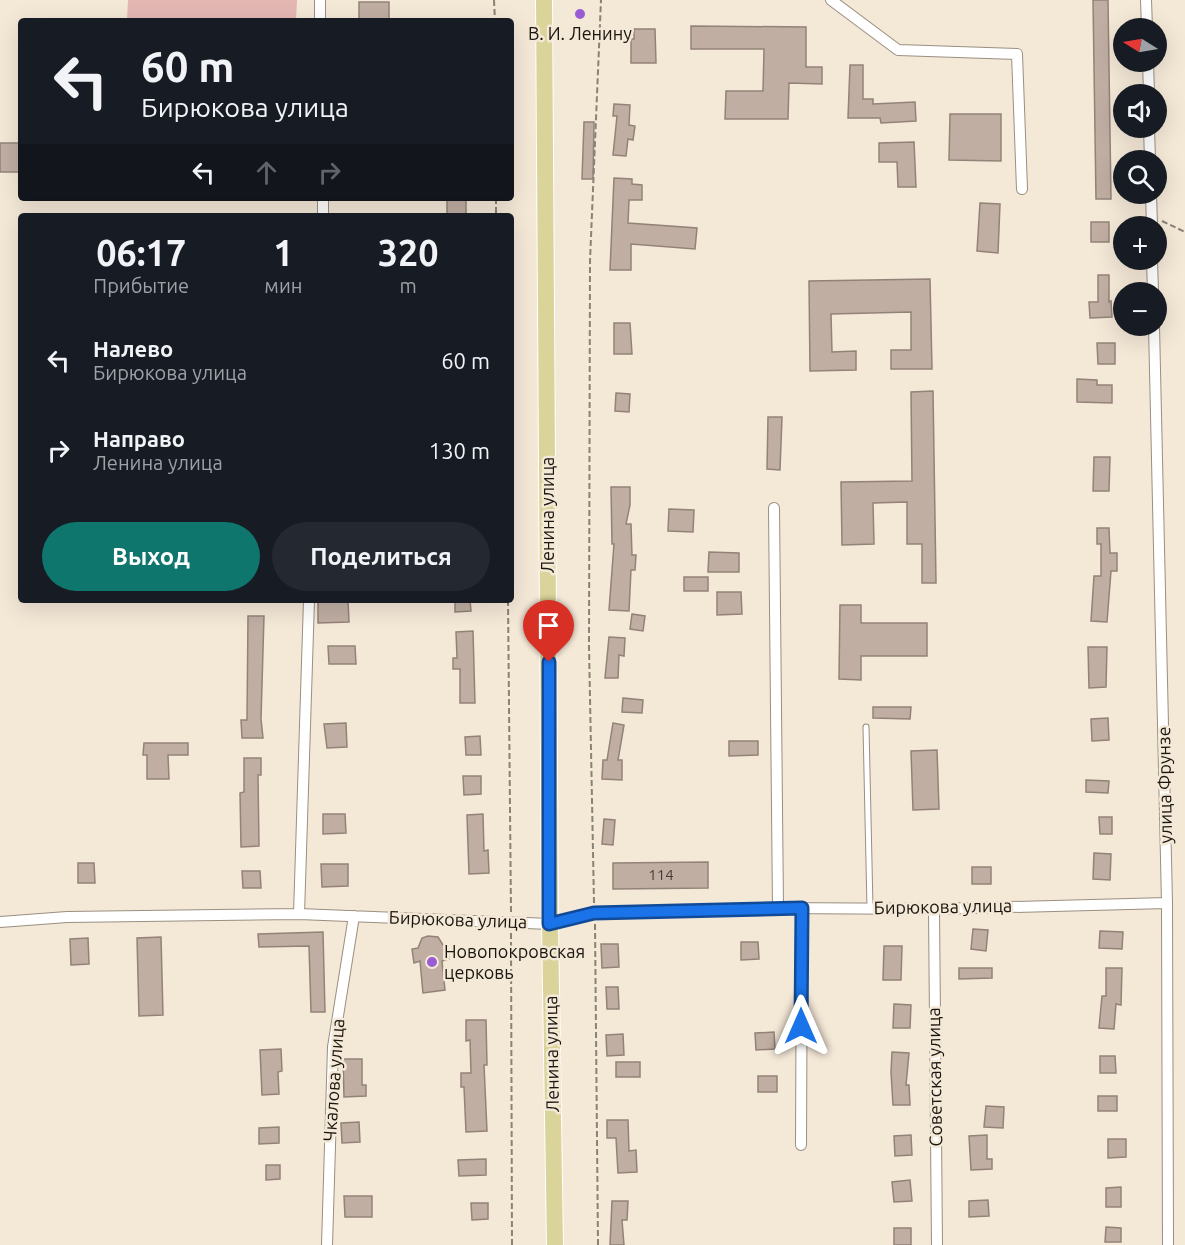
<!DOCTYPE html>
<html lang="ru">
<head>
<meta charset="utf-8">
<style>
	:root { --surface:#171b24; --page:#242831; --text:#f1f3f6; --muted:#9ea1a6; --accent:#0f766e }
	body { margin:0; font-family:Ubuntu,sans-serif; background:var(--page); color:var(--text); height:100vh; display:flex; flex-direction:column; font-size:22px; white-space:nowrap }
	* { box-sizing:border-box; margin:0 }
	p { font-size:20px; color:var(--muted) }
	.icon { flex:none; width:33px; height:33px; fill:none; stroke:currentColor; stroke-width:2; stroke-linecap:round; stroke-linejoin:round }
	.map { position:relative; flex:1; overflow:hidden }
	.details { position:absolute; left:18px; top:213px; width:496px; height:390px; display:flex; flex-direction:column; background:var(--surface); border-radius:6px; box-shadow:0 6px 24px #0002 }
	.details>* { flex:none }
	.top-card { position:absolute; left:18px; top:18px; width:496px; height:183px; border-radius:6px; box-shadow:0 6px 24px #0002; background:#171b24; color:var(--text); overflow:hidden }
	.needle { width:39px; rotate:281deg }
	.controls { position:absolute; left:1113px; top:18px; display:grid; gap:12px }
	.controls a { display:grid; place-items:center; width:54px; height:54px; border-radius:50%; background:var(--surface); box-shadow:0 6px 24px #0002; font-size:30px }
	.pin { position:absolute; display:grid; place-items:center; width:51px; height:51px; color:#fff; margin:-62px -26px; border-radius:50% 50% 50% 0; rotate:-45deg; box-shadow:0 0 6px #0007 }
	.pin .icon { rotate:45deg }
	.me { position:absolute; width:66px; margin:-33px; rotate:0deg; stroke-linejoin:round; filter:drop-shadow(0 0 4px #0008) }
	.turn { display:flex; align-items:center; gap:21px; height:126px; padding:0 24px; font-size:27px }
	.turn .icon { width:78px; height:78px; stroke-width:2.5 }
	.turn b { display:block; font-size:42px; line-height:51px }
	.lanes { display:flex; align-items:center; height:57px; padding:0 24px; background:#0003; justify-content:center; gap:30px; direction:ltr }
	.lanes .off { opacity:.35 }
	.eta { display:flex; justify-content:space-evenly; align-items:center; height:102px; text-align:center }
	.eta b { font-size:36px; font-weight:700; line-height:42px }
	.cta { display:flex; gap:12px; margin-top:auto; padding:12px 24px }
	.cta a { flex:1; height:69px; border-radius:36px; background:var(--accent); color:#fff; font-size:24px; font-weight:700; line-height:69px; text-align:center }
	.cta a+a { background:var(--page); color:var(--text) }
	ul { padding:0; list-style:none }
	li { display:flex; align-items:center; gap:18px; height:90px; padding:0 24px }
	li div { flex:1 }
	li b { display:block; font-size:22px }
	li em { font-style:normal }
	.map>svg:first-child { display:block }
</style>
</head>
<body>
<div class="map">
<svg width="1185" height="1245" viewBox="0 0 1185 1245">
	<rect width="100%" height="100%" fill="#f4e8d7"/>
	<path fill="#e4b7b3" d="M128,0H297L296,21H127Z"/>
	<path fill="#c0aea3" stroke="#938278" stroke-width="1.5" d="M1093,0H1108L1111,199H1096Z
		M359,2H389V21H359Z
		M691,26L806,27V67H822V84L789,83L788,119H725L726,91H763L764,49H691Z
		M634,29H655L656,63H631V39H634Z
		M850,65H863V99H873V104L915,102L916,121L881,123L880,118H848Z
		M614,104L630,105L629,125L635,126L633,140L628,139L626,156L613,155L617,116H613Z
		M950,114H1001V161L949,160Z
		M584,122H594L593,179H582Z
		M914,142L916,187H898L897,162H879V143Z
		M0,143H21V172H0Z
		M614,178L632,179V184L642,185V200H629L628,223L697,228L695,249L631,244V270H610Z
		M447,198H466V216H447Z
		M980,203L1000,204L998,253L977,251Z
		M1091,222H1109V242H1091Z
		M1098,275H1109V302L1111,301L1112,317L1090,318L1089,302H1098Z
		M930,279L932,369H891V350H911V312L831,314L832,352L856,351V370L810,371L809,281Z
		M614,323H630L632,354H614Z
		M1097,343H1115V364H1098Z
		M1077,379L1097,380V385H1112V403L1077,402Z
		M933,391L936,583H922V544H907V502L873,503L874,544L842,545L841,482L912,481L911,392Z
		M616,393L630,394L629,412L615,411Z
		M768,417H782L780,470L767,469Z
		M1094,457H1110L1109,491H1093Z
		M611,487H630V505L626,524H631L632,555H636L635,570H631L629,611L609,610L614,544H612Z
		M669,509L694,510L693,532L668,531Z
		M1097,528H1109L1110,553H1117V571H1111L1107,622L1091,621L1094,576H1101V544H1097Z
		M709,552L739,553V572H708Z
		M684,577H708V591H684Z
		M717,592H741L742,614L717,615Z
		M318,600H348L349,622L318,623Z
		M455,600H470L471,611L455,612Z
		M840,605H861V623H927V656H861V680L839,679Z
		M632,614L645,616L643,631L630,629Z
		M248,616H264L261,719L263,738H242L241,720H247Z
		M473,631L475,703H460V669H453V658H457L456,632Z
		M609,637L625,638L624,656L619,655L618,678H605Z
		M328,646H355L356,664H329Z
		M1088,647H1107L1106,687L1089,688Z
		M623,698L643,700L642,713L622,712Z
		M873,707H911L910,719L873,718Z
		M1108,718L1109,740L1092,741L1091,719Z
		M346,723L347,747L327,748L324,724Z
		M613,723L624,725L618,760H622V780L602,779L603,760H607Z
		M480,736L481,755H466L465,737Z
		M729,741H758V755L729,756Z
		M144,743H188V755H168L169,779H147V755H143Z
		M937,750L939,809L913,810L911,751Z
		M244,758H261V775H258L259,846L241,847L240,793L244,792Z
		M463,776H481V794L464,795Z
		M1086,780L1109,781L1108,793L1086,792Z
		M323,814H345L346,833L323,834Z
		M483,814L484,851L488,850L489,873L469,874L467,815Z
		M1099,817H1112V834H1100Z
		M604,819L615,820L613,845L602,844Z
		M1094,853L1111,854L1110,880L1093,879Z
		M708,862V888L613,889V863Z
		M78,863H94L95,883H78Z
		M321,864H348V886L322,887Z
		M972,867H991V884H972Z
		M242,871H260L261,888H243Z
		M973,929L988,930L986,951L971,949Z
		M1100,931L1123,932L1122,949L1099,948Z
		M323,932L325,1012H311L309,946L259,947L258,934Z
		M428,936L438,937L443,945H447L449,959L442,961L445,990L423,993L420,961L414,963L412,949L418,948L422,938Z
		M161,937L163,1015L139,1016L137,938Z
		M88,938L89,964L71,965L70,939Z
		M741,942H758L759,959L741,960Z
		M601,944H618L619,967L602,968Z
		M884,946H902L901,980H883Z
		M959,968H992V978L959,979Z
		M1106,968H1122L1121,1005L1116,1004L1114,1029L1099,1028L1102,996H1106Z
		M606,987H618L619,1009H607Z
		M894,1004L911,1005L910,1028H893Z
		M466,1020H486L487,1065H484L487,1131L466,1132L464,1087H461V1073H471L470,1040L466,1041Z
		M774,1032L775,1049L756,1050L755,1033Z
		M623,1034L624,1055L607,1056L606,1035Z
		M281,1049L282,1071L278,1072L279,1094L262,1095L260,1050Z
		M892,1052L909,1053L906,1085H909L910,1105H893L891,1072Z
		M1100,1056H1115L1116,1073H1100Z
		M343,1059H362V1085H366V1096L344,1097Z
		M616,1062H640V1077H616Z
		M758,1076H777V1092H758Z
		M1098,1096H1117V1111H1098Z
		M986,1106L1004,1107L1003,1128L984,1127Z
		M607,1120H628L629,1151L636,1150L637,1172L618,1173L616,1138H607Z
		M359,1122L360,1142L342,1143L341,1123Z
		M279,1127V1143L259,1144V1128Z
		M911,1135L912,1155L895,1156L894,1136Z
		M987,1135V1159H992V1169L971,1170L969,1136Z
		M1108,1139H1126V1157L1108,1158Z
		M486,1159V1175L459,1176L458,1160Z
		M266,1165H280V1179L266,1180Z
		M910,1180L912,1201L894,1202L892,1182Z
		M1121,1187V1207H1106V1188Z
		M344,1196H372V1217H345Z
		M988,1200L989,1216L969,1217V1201Z
		M612,1201H628L627,1220H622L624,1245H610Z
		M471,1203H488V1219L472,1220Z
		M1106,1227L1121,1228V1242H1105Z
		M894,1228H911V1245H894Z"/>
	<g fill="none" stroke-linecap="round" stroke-linejoin="round">
		<g stroke="#9a8f80" stroke-width="7">
			<path id="service" d="M866,727L870,908"/>
		</g>
		<g stroke="#9a8f80" stroke-width="12">
			<path id="minor" d="M320,0V21
				M831,0L898,50L1017,54L1022,189
				M1146,0L1147,28
				M1148,62L1149,94
				M1149,128L1150,160
				M1151,194L1152,226
				M323,198V216
				M1152,260L1153,292
				M1154,326L1167,903L1168,1245
				M774,508L778,908
				M934,909L937,1245
				M299,914L309,600
				M0,922L67,917L299,914L550,924L594,913L778,908L934,909L1167,903
				M801,1145L802,908
				M327,1245L333,1047L354,916"/>
		</g>
		<g stroke="#fff" stroke-width="18">
			<path id="primary" d="M544,0L550,924L555,1245"/>
		</g>
		<path stroke="#8a8276" stroke-width="2" stroke-dasharray="6 3" stroke-linecap="butt" d="M494,0L495,21
			M496,198V216
			M1162,221L1185,232
			M508,600L511,912
			M594,903L589,646L590,261L601,0
			M595,924L598,1245
			M511,933L512,1245"/>
		<use href="#service" stroke="#fff" stroke-width="5"/>
		<use href="#minor" stroke="#fff" stroke-width="10"/>
		<use href="#primary" stroke="#dad49a" stroke-width="16"/>
	</g>
	<g fill="none" stroke-linecap="round" stroke-linejoin="round">
		<g stroke="#114b97" stroke-width="15">
			<path id="route" d="M549,662V924L594,913L802,908L801,1026"/>
		</g>
		<use href="#route" stroke="#1a73e8" stroke-width="10"/>
	</g>
	<g fill="#995cd4" stroke="#f4e8d7" stroke-width="2">
		<circle cx="580" cy="14" r="6"/>
		<circle cx="432" cy="962" r="6"/>
	</g>
	<g text-anchor="middle" stroke-width="5" stroke-linejoin="round" paint-order="stroke">
		<g font-size="15" fill="#443c35">
			<text x="661" y="880">114</text>
		</g>
		<g font-size="18" fill="#1a1610" stroke="#f4e8d7">
			<text x="580" y="40">В. И. Ленину</text>
			<text x="444" y="958" text-anchor="start">Новопокровская<tspan x="444" dy="21">церковь</tspan></text>
		</g>
		<g font-size="18" fill="#1a1610" stroke="#f4e8d7">
			<text transform="translate(548 515) rotate(-90)" y="6">Ленина улица</text>
			<text transform="translate(1165 785) rotate(-91)" y="6">улица Фрунзе</text>
			<text transform="translate(943 907) rotate(-1)" y="6">Бирюкова улица</text>
			<text transform="translate(458 920) rotate(2)" y="6">Бирюкова улица</text>
			<text transform="translate(552 1054) rotate(-91)" y="6">Ленина улица</text>
			<text transform="translate(935 1077) rotate(-91)" y="6">Советская улица</text>
			<text transform="translate(334 1080) rotate(-86)" y="6">Чкалова улица</text>
		</g>
	</g>
</svg>
<div class="controls">
<a><svg class="needle" viewBox="-14 -14 28 28"><path d="M0-13l5 13h-10z" fill="#e53935"/><path d="M0 13l5-13h-10z" fill="#9ea1a6"/></svg></a>
<a><svg class="icon" aria-label="sound" viewBox="0 0 24 24"><path d="M4 9h4l5-4v14l-5-4H4zM17 9q2 3 0 6"/></svg></a>
<a><svg class="icon" aria-label="search" viewBox="0 0 24 24"><circle cx="10" cy="10" r="6"/><path d="M15 15l6 6"/></svg></a>
<a>+</a>
<a>−</a>
</div>
<div class="pin" style="left:549px;top:662px;background:#d93025"><svg class="icon" aria-label="arrive" viewBox="0 0 24 24"><path d="M6 21V4h12l-3 4 3 4H6"/></svg></div>
<svg class="me" style="left:801px;top:1026px" viewBox="-20 -20 40 40"><path d="M0-17L14 15 0 8-14 15z" fill="#1a73e8" stroke="#fff" stroke-width="4"/></svg>
<div class="top-card">
<div class="turn"><svg class="icon" aria-label="left" viewBox="0 0 24 24"><path d="M17 20v-9H6M10 6l-5 5 5 5"/></svg><div><b>60 m</b>Бирюкова улица</div></div>
<div class="lanes"><svg class="icon" aria-label="left" viewBox="0 0 24 24"><path d="M17 20v-9H6M10 6l-5 5 5 5"/></svg><svg class="icon off" aria-label="ahead" viewBox="0 0 24 24"><path d="M12 20V5M6 11l6-6 6 6"/></svg><svg class="icon off" aria-label="right" viewBox="0 0 24 24"><path d="M7 20v-9h11M14 6l5 5-5 5"/></svg></div>
</div>
<section class="details">
<div class="eta">
<div><b>06:17</b><p>Прибытие</p></div>
<div><b>1</b><p>мин</p></div>
<div><b>320</b><p>m</p></div>
</div>
<ul>
<li><svg class="icon" aria-label="left" viewBox="0 0 24 24"><path d="M17 20v-9H6M10 6l-5 5 5 5"/></svg><div><b>Налево</b><p>Бирюкова улица</p></div><em>60 m</em></li>
<li><svg class="icon" aria-label="right" viewBox="0 0 24 24"><path d="M7 20v-9h11M14 6l5 5-5 5"/></svg><div><b>Направо</b><p>Ленина улица</p></div><em>130 m</em></li>
</ul>
<div class="cta"><a>Выход</a><a>Поделиться</a></div>
</section>
</div>
</body>
</html>
